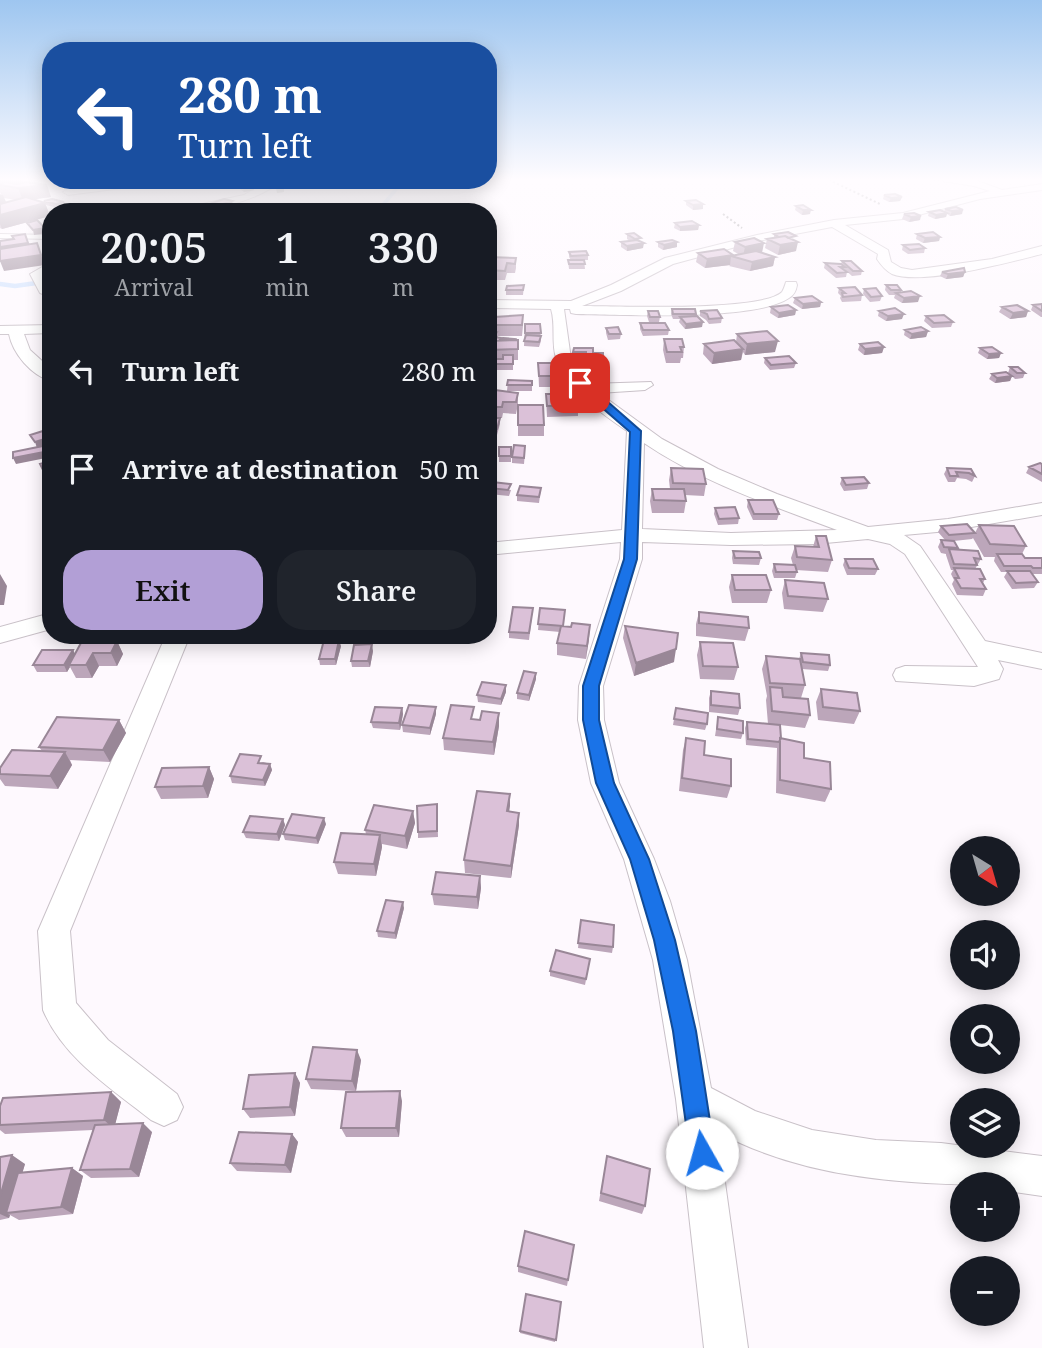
<!DOCTYPE html>
<html lang="en">
<head>
<meta charset="utf-8">
<style>
	:root { --surface:#171b24; --page:#20242c; --text:#f1f3f6; --muted:#9ea1a6; --accent:#b29fd6 }
	body { margin:0; font-family:"Noto Serif",serif; background:var(--page); color:var(--text); height:100vh; display:flex; flex-direction:column; font-size:26px; white-space:nowrap }
	* { box-sizing:border-box; margin:0 }
	p { font-size:23px; color:var(--muted) }
	.icon { flex:none; width:38px; height:38px; fill:none; stroke:currentColor; stroke-width:2; stroke-linecap:round; stroke-linejoin:round }
	.map { position:relative; flex:1; overflow:hidden }
	.panel { position:absolute; left:42px; top:203px; width:455px; height:441px; display:flex; flex-direction:column; background:var(--surface); border-radius:28px; box-shadow:0 4px 18px #0003 }
	.panel>* { flex:none }
	.top-card { position:absolute; left:42px; top:42px; width:455px; height:147px; border-radius:28px; box-shadow:0 4px 18px #0003; background:#1a4fa0; color:#fff; overflow:hidden }
	.needle { width:46px; rotate:143deg }
	.tools { position:absolute; left:950px; top:836px; display:grid; gap:14px }
	.tools a { display:grid; place-items:center; width:70px; height:70px; border-radius:50%; background:var(--surface); box-shadow:0 4px 18px #0003; font-size:35px }
	.pin { position:absolute; display:grid; place-items:center; width:60px; height:60px; color:#fff; margin:-30px; border-radius:14px; box-shadow:0 4px 10px #0006 }
	.me { position:absolute; width:77px; margin:-38px; rotate:353deg; stroke-linejoin:round; filter:drop-shadow(0 0 5px #0008) }
	.turn { display:flex; align-items:center; gap:24px; height:147px; padding:0 21px; font-size:32px }
	.turn .icon { width:91px; height:91px; stroke-width:2.5 }
	.turn b { display:block; font-size:49px; line-height:60px }
	.eta { display:flex; justify-content:space-evenly; align-items:center; height:119px; text-align:center }
	.eta b { font-size:42px; font-weight:600; line-height:49px }
	.button { display:flex; gap:14px; margin-top:auto; padding:14px 21px }
	.button a { flex:1; height:80px; border-radius:28px; background:var(--accent); color:#111; font-size:28px; font-weight:600; line-height:80px; text-align:center }
	.button a+a { background:var(--page); color:var(--text) }
	ul { padding:0; list-style:none }
	li { display:flex; align-items:center; gap:21px; height:98px; padding:0 21px }
	li div { flex:1 }
	li b { display:block; font-size:26px }
	li em { font-style:normal }
	.map>svg:first-child { display:block }
</style>
</head>
<body>
<div class="map">
<svg width="1042" height="1348" viewBox="0 0 1042 1348">
	<rect width="100%" height="100%" fill="#fef9fe"/>
	<g fill="none" stroke-linecap="round" stroke-linejoin="round">
		<path stroke="#d0e2fd" stroke-width="3.5" d="M377,212L404,180"/>
		<path stroke="#d0e2fd" stroke-width="4.5" d="M0,284L15,286L51,281"/>
		<g stroke="#c9c1c8" stroke-width="2">
			<path id="lane" d="M0,234L51,235V239L0,238Z"/>
		</g>
		<g stroke="#c9c1c8" stroke-width="2">
			<path id="street" d="M925,178L975,180L1002,190L1042,184V190L980,199L903,219L845,225L888,250L891,262L901,268L912,270L992,259L1042,246V254C1010,262 922,286 892,274C885,270 881,265 877,259L878,254L832,227L758,241L673,264L621,291L582,306C615,306 762,312 782,292C784,289 785,285 786,282H796L797,285C796,291 794,295 789,298C756,321 621,315 576,314L571,313L570,309H564L571,359L589,384L651,382L653,385L645,390L599,393L662,439L718,469L777,494L868,527L948,519L1042,503V515L948,531L904,535L920,546L985,641L1042,653V669L998,660L1003,669L999,679L974,686L896,681L893,675L896,669L905,666L978,667L905,554L890,544L868,539L815,544L731,545L642,542V559L603,686L604,720L619,783L654,859L670,901L687,960L711,1088L755,1111L812,1130L876,1140L941,1143L1042,1156V1196L1008,1191V1185C911,1185 806,1180 718,1132L748,1348H704L676,1099L653,960L624,859L591,783L578,720L579,686L620,559L621,542L488,555V543L622,530L627,431C602,414 565,388 556,358C551,342 556,325 551,309L488,308V300L571,301L611,285L665,258L757,235L834,220L903,213L990,191L974,186ZM644,443C703,483 771,505 837,530L731,533L642,529Z
				M149,180H183L68,195L63,192L68,189Z
				M270,180H283C252,205 204,212 165,212L244,195Z
				M51,262V271L43,275L51,288V297L40,293L30,274Z
				M51,325V333L24,334L30,350L51,369V381C31,375 13,354 9,334H0V326Z
				M51,613V629L0,643V627Z
				M166,635H190L70,931L76,1003L108,1040L177,1094L183,1107L177,1120L164,1126L151,1120C112,1089 63,1058 43,1010L38,931Z"/>
		</g>
		<path stroke="#868286" stroke-width="2" stroke-dasharray="2 2.5" stroke-linecap="butt" d="M825,178L880,204
			M723,214L742,228"/>
		<use href="#lane" fill="#fff" fill-rule="evenodd"/>
		<use href="#street" fill="#fff" fill-rule="evenodd"/>
	</g>
	<path fill="#bca6ba" fill-rule="evenodd" d="M0,178L22,180L23,182L51,197L33,199L45,203L50,216L2,229L0,228V194H1L0,192ZM4,198L16,200L6,202Z
		M215,180H235L237,185L223,188Z
		M236,183L253,186L254,190L244,192L237,187Z
		M884,195L902,197L900,201L889,202L883,199Z
		M44,201L66,206L58,208L46,205Z
		M232,201L233,206L221,209L213,207L212,203Z
		M686,201L703,209L693,210L686,205Z
		M796,206L810,214L802,215L795,210Z
		M945,209L962,214L950,216L947,214L946,217L935,219L928,216L929,212H944Z
		M904,214L920,220L909,222L902,219Z
		M675,223L699,225L698,230L680,231L674,228Z
		M627,234L641,242L643,248L627,251L621,247V242L630,241L627,239Z
		M774,234L795,241L796,251L778,255L765,248L767,239L774,238Z
		M917,234L940,237L939,241L923,243L916,239Z
		M658,242L677,247L663,250L658,247Z
		M735,242L775,257L773,266L750,271L729,266L730,265L705,268L696,262L698,253L733,256L740,255L733,251Z
		M903,245L925,248L924,253L908,254L902,250Z
		M569,252L588,255V260H584L585,269H569L568,260H571L569,257Z
		M488,257L516,258V268L515,273H507L505,280H488Z
		M842,261L862,271L861,275L852,276L844,269V270L847,272L846,277L836,278L824,268L825,263L841,264Z
		M942,272H965L963,277L946,279L940,276Z
		M524,285L523,295H506V290Z
		M886,285L901,290V292L918,302L902,303L894,298L895,295H889L885,290Z
		M839,288L862,295L861,301L842,302L840,298L841,296L838,293Z
		M864,289L882,296L880,301L870,302L863,294Z
		M795,298L821,302L820,307L802,309L793,303Z
		M1042,304V317H1041L1031,310L1033,305Z
		M771,307L796,310L795,315L778,318L770,313Z
		M1002,307L1028,311L1026,317L1010,319L999,312Z
		M672,309L696,314V316L702,327L685,329L679,322L680,319H673L671,314Z
		M648,311L660,317L659,322H649L647,316Z
		M700,311L722,318L721,323L709,324L706,320L700,316Z
		M879,311L902,319L886,321L878,316Z
		M926,316L953,322L951,327L932,328L924,321Z
		M640,323L669,330L668,335L643,336L640,329Z
		M525,324H540L541,341L539,347L524,346Z
		M493,325L523,326L522,336H498V337L501,338V341L518,340V360H513V370H491L492,380L488,399V335L493,332Z
		M606,328L621,334L620,339L608,340L606,333Z
		M905,330L928,331L926,337L910,339L904,335Z
		M737,334L775,352L745,355L743,352L741,360L712,364L703,354L704,344L736,342Z
		M664,339L684,347L683,358H681L680,363H666L663,350Z
		M860,344L884,347L882,353L864,355L858,350Z
		M574,348L603,358V363H586V358L573,357Z
		M980,348L1001,353L999,358L987,359L978,353Z
		M765,358L796,363L794,368L770,370L764,363Z
		M538,363L558,376V386L575,390L584,396V408H578V416L547,417L546,394H553V387H539Z
		M1010,367L1025,373L1023,378L1015,379L1012,376L1010,381L995,383L989,379L992,374L1008,373Z
		M508,380L532,381V391H507Z
		M518,393V404L516,414L503,413L502,418H498H500V424L497,435H488V418H492V407Z
		M518,405L544,425V436H518Z
		M499,447H511V462H499Z
		M525,452L524,464L512,463V457Z
		M1042,464V482L1026,473L1029,467Z
		M671,468L706,484L704,496L685,495L686,501L684,513H652L650,501L652,489H670L669,480Z
		M947,468L971,469L975,476L972,482L966,479L957,478L955,482H948L944,474Z
		M842,478L869,483L867,489L844,491L840,484Z
		M489,488L511,490L509,496L489,494Z
		M541,488L539,503L517,501V495Z
		M748,500L779,514L777,520H753L747,507Z
		M715,508L739,518L738,524L718,525L714,514Z
		M979,525L1026,546L1022,554L1025,558H1042V574H1032L1038,582L1034,588L1012,589L1004,577L1007,572H1001L994,561L995,557H984L973,538L972,539L954,541L958,548L957,549L981,559L975,569L985,579L983,583L986,589L983,596L957,595L952,584L954,580L951,574L953,570H951L946,555V554L941,553L938,547L941,540H945L938,532L941,526L975,533Z
		M816,536L832,560L828,572L796,570L797,572L795,578H774L772,571L774,564L793,565L791,558L795,546L813,547Z
		M733,551L761,558L759,565L733,564L732,558Z
		M845,559L878,569L875,575H847L843,565Z
		M732,575L771,590L767,603H732L729,587Z
		M785,580L828,599L823,612L784,609L782,593Z
		M533,608L529,640L509,638V632Z
		M540,608L563,627L589,638L586,659L557,655V643L560,632L538,630Z
		M699,612L749,628L745,641L696,636V624Z
		M625,626L674,662L634,676L623,638Z
		M117,641L123,654L117,666H99L92,678H76L70,667L67,672H37L33,665L73,650L75,654Z
		M700,642L738,667L734,680L700,679L697,655Z
		M341,646L336,665H320L319,659Z
		M373,651L370,667H352L351,661Z
		M801,653L830,665L828,671L802,669L805,685L801,698L810,715L805,728L780,725L781,738L804,758L831,789L825,802L776,793L777,748L746,745L745,728L747,722L768,724L766,700L767,696L762,669L766,656L799,659Z
		M536,673V679L529,701L517,699V693Z
		M821,689L860,711L854,724L818,720L816,702Z
		M711,691L740,708L738,715L709,712V698Z
		M506,692L501,705L478,702L477,695Z
		M436,707V714L430,735L403,732L402,725Z
		M402,708L403,714L400,730L373,728L371,722Z
		M676,708L707,724L705,730L673,725Z
		M718,717L743,733L741,739L715,736Z
		M475,719L499,726L494,755L444,750L443,738Z
		M119,720L126,733L110,762L70,760L72,765L58,789L5,786L0,779V768L42,751L39,747Z
		M686,738L704,755L731,786L727,798L679,791L683,750Z
		M263,762L270,764L272,770L265,786L232,783L230,776Z
		M209,767L214,779L208,798L161,799L155,787Z
		M510,794L509,812L519,825L511,878L465,873L464,860Z
		M437,804L438,837L418,838V832Z
		M413,811L415,823L407,849L382,844V847L376,876L338,874L334,862L366,834L365,830Z
		M283,819L285,825L279,841L246,838L243,832Z
		M326,824L318,844L285,840L283,834Z
		M480,876L481,888L478,909L434,905L432,894Z
		M404,908L396,939L378,937L377,931Z
		M581,920L613,947L612,953L578,948Z
		M590,959L585,985L550,976V971Z
		M361,1060L356,1091L311,1089L306,1079Z
		M295,1073L300,1083L295,1116L250,1118L243,1109Z
		M111,1092L121,1102L115,1124L152,1132L139,1177L91,1178L80,1170L93,1130L5,1134L0,1130V1125Z
		M402,1101L399,1137H346L341,1128Z
		M292,1134L298,1142L291,1173L237,1171L230,1163Z
		M607,1156L645,1206L642,1214L599,1201Z
		M0,1157L25,1164L22,1173L72,1168L83,1176L73,1214L19,1220L10,1215L9,1218L0,1220Z
		M518,1266L568,1280L567,1286L518,1272Z
		M561,1302L555,1342L520,1333V1331Z"/>
	<path fill="#998797" d="M22,180L25,187L47,185L51,197L23,201L18,188H16L14,182Z
		M200,180H211L212,181L200,183Z
		M236,181L237,185L223,188V184Z
		M284,183V192L277,193L276,188Z
		M253,186L254,190L244,192L243,188Z
		M0,195H3L8,207L0,210Z
		M902,197L900,201L889,202L891,198Z
		M232,201L233,206L221,209L220,205Z
		M64,202L66,206L58,208L56,204Z
		M45,203L50,216L2,229L0,224V215Z
		M703,204V209L693,210V205Z
		M803,210H811L810,214L802,215Z
		M963,210L962,214L950,216L952,211Z
		M947,213L946,217L935,219L936,215Z
		M921,216L920,220L909,222L911,217Z
		M699,225L698,230L680,231V227Z
		M45,228L47,233L34,235L33,230Z
		M940,237L939,241L923,243L925,238Z
		M677,242V247L663,250L664,245Z
		M798,242L796,251L778,255L780,245Z
		M28,243L32,252L0,257V247Z
		M37,243L45,265L4,271L0,261Z
		M644,243L643,248L627,251V246Z
		M764,243L762,253L743,256L745,247Z
		M733,255V257L731,256L730,265L705,268L707,259Z
		M775,257L773,266L750,271L752,262Z
		M965,272L963,277L946,279L948,274Z
		M920,296L918,302L902,303L904,298Z
		M821,302L820,307L802,309L803,304Z
		M796,310L795,315L778,318L779,313Z
		M1028,311L1026,317L1010,319L1013,313Z
		M904,314L902,319L886,321L888,316Z
		M703,322L702,327L685,329L686,324Z
		M928,331L926,337L910,339L912,334Z
		M778,341L775,352L745,355L747,344Z
		M884,347L882,353L864,355L865,349Z
		M743,349L741,360L712,364L714,353Z
		M1001,353L999,358L987,359L989,354Z
		M491,369L492,380L488,399V386Z
		M1012,376L1010,381L995,383L997,378Z
		M48,438L50,444L43,446L46,452V458L16,464L13,458L37,448L35,442Z
		M0,574L7,586L4,605H0Z
		M590,625L589,638L586,659L587,646Z
		M339,640L341,646L336,665L335,659Z
		M117,641L123,654L117,666L111,653Z
		M372,644L373,651L370,667L368,661Z
		M676,649L674,662L634,676L636,663Z
		M73,650L76,656L69,665L70,667L67,672L64,665Z
		M93,653L99,666L92,678L86,665Z
		M536,673V679L529,701V695Z
		M506,685V692L501,705V699Z
		M436,707V714L430,735V728Z
		M402,708L403,714L400,730L399,723Z
		M499,713V726L494,755L493,742Z
		M119,720L126,733L110,762L103,750Z
		M65,752L72,765L58,789L50,776Z
		M270,764L272,770L265,786L263,780Z
		M209,767L214,779L208,798L203,786Z
		M510,794V806L507,824V811Z
		M413,811L415,823L407,849L405,836Z
		M519,813V825L511,878V866Z
		M324,818L326,824L318,844L316,838Z
		M283,819L285,825L279,841L277,834Z
		M380,835L382,847L376,876L374,864Z
		M480,876L481,888L478,909L477,897Z
		M403,902L404,908L396,939L395,933Z
		M357,1050L361,1060L356,1091L352,1081Z
		M295,1073L300,1083L295,1116L290,1107Z
		M400,1091L402,1101L399,1137L396,1128Z
		M111,1092L121,1102L114,1129L104,1120Z
		M143,1123L152,1132L139,1177L130,1169Z
		M292,1134L298,1142L291,1173L285,1165Z
		M12,1155L25,1164L11,1212L6,1213L10,1215L9,1218L0,1214V1197Z
		M72,1168L83,1176L73,1214L61,1207Z"/>
	<path fill="#dbc1d8" stroke="#998797" stroke-width="2" d="M0,178H10L22,180L14,182L0,180Z
		M219,180H235L236,181L223,184Z
		M245,181L253,186L243,188L236,183Z
		M5,182L17,184L26,182L47,185L18,188L0,185V184Z
		M275,183H284V188H276Z
		M895,194L902,197L891,198L884,195Z
		M26,197L45,203L0,215V204Z
		M52,199L64,202L56,204L44,201Z
		M224,199L232,201L220,205L212,203Z
		M696,200L703,204L693,205L686,201Z
		M803,205L811,210H803L796,206Z
		M956,207L963,210L952,211L945,209Z
		M940,210L947,213L936,215L929,212Z
		M914,213L921,216L911,217L904,214Z
		M37,220L45,228L33,230L27,223Z
		M692,221L699,225L680,227L675,223Z
		M788,232L796,236L788,238L785,236L779,237L774,234Z
		M933,232L940,237L925,238L917,234Z
		M634,233L641,238L635,239L627,234Z
		M25,234L28,243L0,247V241L14,239L12,236Z
		M785,236L798,242L780,245L767,239Z
		M754,238L764,243L745,247L735,242Z
		M637,240L644,243L627,246L621,242Z
		M672,240L677,242L664,245L658,242Z
		M37,243L41,255L0,261V249Z
		M919,244L925,248L910,250L903,245Z
		M724,249L733,255L707,259L698,253Z
		M586,251L588,255L571,256L569,252Z
		M756,251L775,257L752,262L731,256Z
		M488,257L516,258L515,264L507,263L505,271L488,270Z
		M568,260H584L585,264H569Z
		M842,261H851L862,271H853Z
		M825,263L841,264L845,267H840L847,272L837,273Z
		M964,268L965,272L948,274L942,272Z
		M524,285L523,290H506L507,286Z
		M886,285H897L901,290H891Z
		M855,287L862,295L843,297L842,293H845L839,288Z
		M876,288L882,296L871,297L864,289Z
		M911,291L920,296L904,298L896,293Z
		M812,296L821,302L803,304L795,298Z
		M1042,304V311L1033,305Z
		M788,305L796,310L779,313L771,307Z
		M1017,305L1028,311L1013,313L1002,307Z
		M895,308L904,314L888,316L879,311Z
		M672,309H695L696,314H673Z
		M717,310L722,318L709,319L707,314L700,311Z
		M648,311H658L660,317H650Z
		M523,315L522,325H493L494,317Z
		M944,315L953,322L934,323L926,316Z
		M697,316L703,322L686,324L680,317Z
		M640,323H665L669,330H643Z
		M525,324H540L541,333H525Z
		M618,327L621,334H609L606,328Z
		M921,327L928,331L912,334L905,330Z
		M490,331L497,332L494,337L501,338L499,341H488V335Z
		M767,331L778,341L747,344L737,334Z
		M526,335L541,336L539,342L524,341Z
		M503,338L515,339L514,340H502Z
		M664,339H682L684,347H680L682,352H667Z
		M518,340V349L488,350V341Z
		M734,340L743,349L714,353L704,344Z
		M878,342L884,347L865,349L860,344Z
		M992,347L1001,353L989,354L980,348Z
		M574,348H593V353H603V358L586,357V352H573Z
		M503,355H513V364H488V359H503Z
		M789,356L796,363L771,365L765,358Z
		M538,363H557L558,376H539Z
		M1010,367H1018L1025,373H1017Z
		M488,369H491L488,386Z
		M1006,372L1012,376L997,378L992,374Z
		M508,380L532,381V385H507Z
		M553,386H574L575,390H583L584,396L577,397L578,405L547,406L546,394H554Z
		M495,390L518,393L516,402H503L502,407H492Z
		M518,405H543L544,425H518Z
		M488,418H500L497,429H488Z
		M43,431L48,438L35,442L30,435Z
		M514,445L525,446L524,458L512,457Z
		M43,446L44,452L13,458V452Z
		M499,447H511V456H499Z
		M51,461V481L49,482L40,464Z
		M1040,463L1042,464V474L1029,467Z
		M671,468L703,469L706,484L673,483Z
		M947,468L971,469L975,476L969,473L956,472L958,476H950Z
		M864,477L869,483L846,485L842,478Z
		M492,482L511,484L508,490L489,488Z
		M520,486L541,488L539,497L517,495Z
		M652,489H684L686,501L654,500Z
		M748,500H773L779,514H754Z
		M735,507L739,518L719,519L715,508Z
		M967,524L975,533L949,535L941,526Z
		M979,525L1014,526L1026,546L990,544Z
		M816,536H826L832,560L797,557L795,546L819,547Z
		M941,540L954,541L958,548L944,547Z
		M949,549L978,551L981,559L974,558L977,565L954,564Z
		M733,551L759,552L761,558H735Z
		M997,554H1022L1025,558H1042V568H1033L1031,566H1004Z
		M845,559H873L878,569L849,568Z
		M774,564L795,565L797,572H776Z
		M954,568L980,569L985,579H980L986,589L961,588L955,578H959Z
		M1007,571H1030L1038,582L1016,583Z
		M732,575H766L771,590H735Z
		M785,580L824,583L828,599L788,596Z
		M488,600H491L488,621Z
		M513,607L533,608L529,633L509,632Z
		M540,608L565,610L563,626L538,624Z
		M699,612L748,617L749,628L699,623Z
		M572,623L590,625L587,646L557,643L561,626L571,627Z
		M625,626L678,633L676,649L636,663Z
		M324,640H339L335,659H319Z
		M82,641H117L111,653H93L86,665H69Z
		M700,642L733,643L738,667L703,666Z
		M372,644L368,661H351L354,645Z
		M42,650H73L64,665H33Z
		M801,653L829,655L830,665L803,662Z
		M766,656L800,659L805,685L770,683Z
		M524,671L536,673L529,695L517,693Z
		M482,682L506,685L501,699L477,695Z
		M770,687L782,688L783,697L808,699L810,715L772,711Z
		M821,689L857,693L860,711L823,707Z
		M711,691L739,694L740,708L711,705Z
		M409,705L436,707L430,728L402,725Z
		M451,705L474,707L471,719L480,720L482,711L499,713L493,742L443,738Z
		M375,707L402,708L399,723L371,722Z
		M676,708L708,713L707,724L674,719Z
		M57,717L119,720L103,750L39,747Z
		M718,717L743,721V733L717,729Z
		M747,722L780,725L781,738L779,742L748,739Z
		M686,738L705,741L704,755L731,759V786L682,778Z
		M780,738L804,743V758L830,762L831,789L780,780Z
		M12,750L65,752L50,776L0,774V768Z
		M240,754L261,756L258,763L270,764L263,780L230,776Z
		M209,767L203,786L155,787L162,768Z
		M477,791L510,794L507,811L519,813L511,866L464,860Z
		M437,804V831L418,832L417,806Z
		M374,805L413,811L405,836L365,830Z
		M292,814L324,818L316,838L283,834Z
		M250,816L283,819L277,834L243,832Z
		M341,833L380,835L374,864L334,862Z
		M436,872L480,876L477,897L432,894Z
		M386,900L403,902L395,933L377,931Z
		M581,920L614,925L613,947L578,943Z
		M556,950L590,959L586,979L550,971Z
		M313,1047L357,1050L352,1081L306,1079Z
		M295,1073L290,1107L243,1109L249,1075Z
		M400,1091L396,1128H341L346,1092Z
		M111,1092L104,1120L0,1125V1106L3,1098Z
		M143,1123L130,1169L80,1170L95,1125Z
		M239,1132L292,1134L285,1165L230,1163Z
		M12,1155L0,1197V1157Z
		M607,1156L650,1169L645,1206L601,1193Z
		M72,1168L61,1207L6,1213L18,1173Z
		M525,1231L574,1245L568,1280L518,1266Z
		M526,1294L561,1302L556,1340L520,1331Z"/>
	<linearGradient id="sky" x2="0" y2="1"><stop stop-color="#9ec6f0"/><stop offset="0.49" stop-color="#fffcff"/><stop offset="1" stop-color="#fffcff" stop-opacity="0"/></linearGradient>
	<rect width="1042" height="367" fill="url(#sky)"/>
	<path fill="#1a73e8" stroke="#114b97" stroke-width="2" d="M576,381H584L641,431L637,559L599,686V720L614,783L649,859L675,940L696,1031L715,1153L711,1162L702,1166L694,1162L690,1153L673,1031L654,940L630,859L596,783L583,720V686L624,559L630,432L576,385Z"/>
</svg>
<div class="tools">
<a><svg class="needle" viewBox="-14 -14 28 28"><path d="M0-13l5 13h-10z" fill="#e53935"/><path d="M0 13l5-13h-10z" fill="#9ea1a6"/></svg></a>
<a><svg class="icon" aria-label="sound" viewBox="0 0 24 24"><path d="M4 9h4l5-4v14l-5-4H4zM17 9q2 3 0 6"/></svg></a>
<a><svg class="icon" aria-label="search" viewBox="0 0 24 24"><circle cx="10" cy="10" r="6"/><path d="M15 15l6 6"/></svg></a>
<a><svg class="icon" aria-label="layers" viewBox="0 0 24 24"><path d="M12 4l9 5-9 5-9-5zM3 14l9 5 9-5"/></svg></a>
<a>+</a>
<a>−</a>
</div>
<div class="pin" style="left:580px;top:383px;background:#d93025"><svg class="icon" aria-label="arrive" viewBox="0 0 24 24"><path d="M6 21V4h12l-3 4 3 4H6"/></svg></div>
<svg class="me" style="left:702px;top:1153px" viewBox="-20 -20 40 40"><circle r="19" fill="#fff"/><path d="M0-13L10 11 0 6-10 11z" fill="#1a73e8"/></svg>
<div class="top-card">
<div class="turn"><svg class="icon" aria-label="left" viewBox="0 0 24 24"><path d="M17 20v-9H6M10 6l-5 5 5 5"/></svg><div><b>280 m</b>Turn left</div></div>
</div>
<section class="panel">
<div class="eta">
<div><b>20:05</b><p>Arrival</p></div>
<div><b>1</b><p>min</p></div>
<div><b>330</b><p>m</p></div>
</div>
<ul>
<li><svg class="icon" aria-label="left" viewBox="0 0 24 24"><path d="M17 20v-9H6M10 6l-5 5 5 5"/></svg><div><b>Turn left</b></div><em>280 m</em></li>
<li><svg class="icon" aria-label="arrive" viewBox="0 0 24 24"><path d="M6 21V4h12l-3 4 3 4H6"/></svg><div><b>Arrive at destination</b></div><em>50 m</em></li>
</ul>
<div class="button"><a>Exit</a><a>Share</a></div>
</section>
</div>
</body>
</html>
